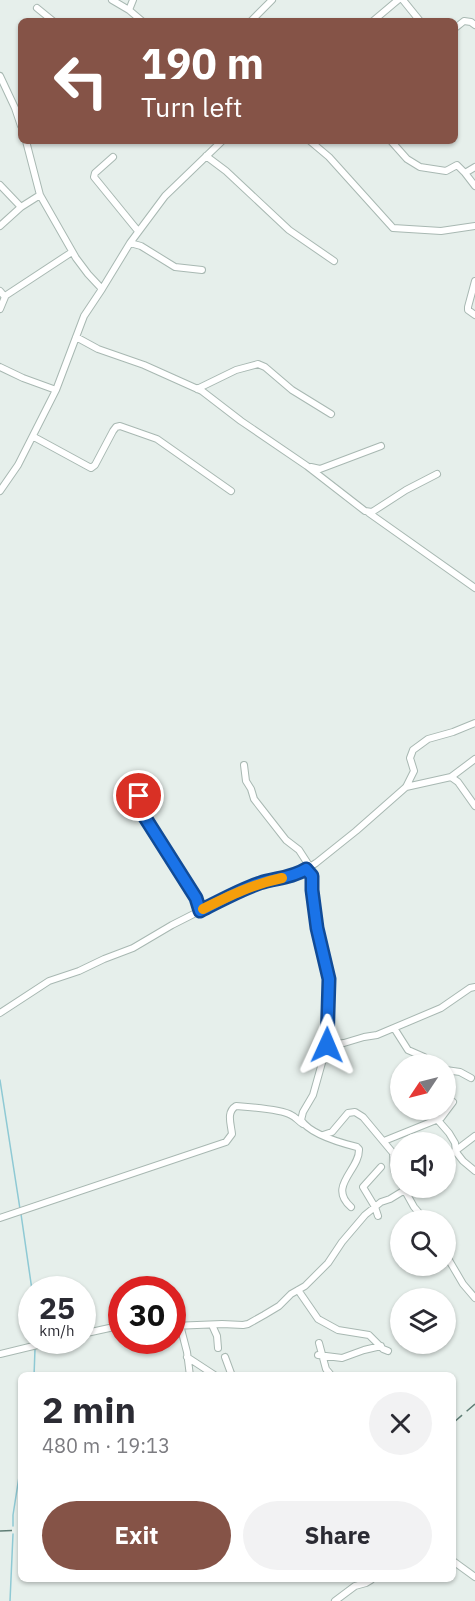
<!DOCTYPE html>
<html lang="en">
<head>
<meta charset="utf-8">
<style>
	:root { --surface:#fff; --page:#f2f2f3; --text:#2b2b33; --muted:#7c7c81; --accent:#855347 }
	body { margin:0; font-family:"IBM Plex Sans",sans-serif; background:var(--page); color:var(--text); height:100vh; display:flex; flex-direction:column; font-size:22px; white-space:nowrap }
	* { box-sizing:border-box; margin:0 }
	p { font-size:20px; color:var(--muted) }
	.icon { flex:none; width:33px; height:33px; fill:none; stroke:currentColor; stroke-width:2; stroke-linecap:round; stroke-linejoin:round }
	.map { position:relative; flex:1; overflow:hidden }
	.drawer { position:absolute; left:18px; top:1372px; width:438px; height:210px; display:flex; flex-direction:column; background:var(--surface); border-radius:9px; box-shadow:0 2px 4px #0004 }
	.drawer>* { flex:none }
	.banner { position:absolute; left:18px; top:18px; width:440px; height:126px; border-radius:9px; box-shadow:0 2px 4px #0004; background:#855347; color:#fff; overflow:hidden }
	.needle { width:39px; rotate:235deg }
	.fabs { position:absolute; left:390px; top:1054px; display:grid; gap:12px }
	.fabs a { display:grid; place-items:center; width:66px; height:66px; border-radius:50%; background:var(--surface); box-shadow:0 2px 4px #0004; font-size:30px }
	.speed { position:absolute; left:18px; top:1276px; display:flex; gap:12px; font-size:30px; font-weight:700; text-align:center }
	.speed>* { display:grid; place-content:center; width:78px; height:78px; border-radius:50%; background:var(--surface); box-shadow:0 2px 4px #0004; line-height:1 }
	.speed small { font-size:15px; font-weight:400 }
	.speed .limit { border:9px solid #d22; background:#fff; color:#111 }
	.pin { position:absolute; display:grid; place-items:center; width:51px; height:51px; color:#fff; margin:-26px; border:3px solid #fff; border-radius:50%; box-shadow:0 2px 6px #0007 }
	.me { position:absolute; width:66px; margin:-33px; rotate:1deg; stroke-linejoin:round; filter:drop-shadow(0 0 4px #0008) }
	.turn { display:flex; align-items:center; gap:21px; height:126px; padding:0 24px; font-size:27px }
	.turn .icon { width:78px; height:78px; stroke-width:2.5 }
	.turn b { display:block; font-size:42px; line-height:51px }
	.round { display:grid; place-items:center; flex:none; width:63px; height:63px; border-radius:32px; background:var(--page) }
	.overview { display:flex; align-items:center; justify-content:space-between; height:102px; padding:0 24px }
	h1 { font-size:36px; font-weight:700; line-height:45px }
	.button { display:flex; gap:12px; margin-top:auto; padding:12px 24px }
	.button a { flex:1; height:69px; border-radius:36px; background:var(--accent); color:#fff; font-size:24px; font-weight:700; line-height:69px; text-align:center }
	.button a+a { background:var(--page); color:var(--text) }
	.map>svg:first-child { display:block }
</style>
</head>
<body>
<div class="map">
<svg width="475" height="1601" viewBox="0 0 475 1601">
	<rect width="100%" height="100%" fill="#e6efeb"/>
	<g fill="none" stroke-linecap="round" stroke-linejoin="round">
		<path stroke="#8ec9d4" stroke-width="1.5" d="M0,1080L20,1209
			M21,1214L32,1290
			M34,1376L35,1349
			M13,1526V1515L21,1464
			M10,1601L13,1534"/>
		<g stroke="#a8b8b2" stroke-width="8">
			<path id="street" d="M112,0L129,10L142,21
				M403,0L420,21
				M37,8L53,21
				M129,10L133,0
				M251,21L272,0
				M373,21L398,0
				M454,29L464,21L471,22L475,25
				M0,76L15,108L21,126
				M26,141L40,195L76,258L88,274L102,289
				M310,141L329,157L393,228L441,231L475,226
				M391,141L407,159L420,167L446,171L457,165L465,173L475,167
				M206,156L226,171L289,230L334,261
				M113,157L95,173L94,177L138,231
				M465,173L475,186
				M0,185L21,207
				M0,226L21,207L40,195
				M130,243L141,246L175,267L202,270
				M475,281L468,307V310L475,315
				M0,291L5,297L0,309
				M5,296L72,252
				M76,337L98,349L144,365L202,391L241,421L307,466L365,511L372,512L406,490L437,474
				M0,367L23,378L56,390
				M197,389L236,370L258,364L265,367L292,390L331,414
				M34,437L91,468L95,465L113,431L116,427L120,426L157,439L231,491
				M311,467L320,469L381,446
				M0,491L18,465L56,390L84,316L102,289L130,243L165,196L222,141
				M369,513L475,588
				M244,765L246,781L251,789L254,799L286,840L299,850L310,867
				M451,777L475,759
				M406,787L451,777L458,782L475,806
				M139,796V808L196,898L200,911
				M306,869L312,876V890L317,928L329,979L327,1045L313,1095L303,1112L301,1120C310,1134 341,1143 357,1147L359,1149C360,1170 327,1186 351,1207
				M0,1013L49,981L79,971L104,959L133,948L172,925L243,889L264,882L300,873L316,863L356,831L406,787L414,771L410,758L413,750L428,739L453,732L475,723
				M394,1028L408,1050L424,1057L430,1065
				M327,1045L344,1043L364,1037L377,1035L441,1008L470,988L475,987
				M446,1070L460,1072L471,1078
				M429,1110L449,1133L455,1143L456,1152L463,1161L475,1171
				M323,1135L332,1132L348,1113L355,1112L363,1117L393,1153L394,1170L400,1182
				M384,1141L441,1118L453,1102
				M446,1158L475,1136
				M404,1189L414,1207L426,1221
				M378,1216L375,1207L363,1187L381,1167
				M0,1218L226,1142L232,1134C231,1124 226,1112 236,1106C249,1107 281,1109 291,1115C296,1117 298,1121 303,1124
				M446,1255L463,1284L475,1298
				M298,1290L318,1319L338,1330L369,1335L383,1349L388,1351
				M180,1325L187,1352L190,1376
				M212,1325L217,1336L218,1348
				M172,1326L222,1324L243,1325L248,1324L264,1315L279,1306L291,1294L305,1286L328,1263L342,1242L365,1215L381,1202L390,1199L408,1188
				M82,1334L114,1327H122
				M319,1343L326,1369L331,1375
				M0,1354L54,1341
				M318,1355L342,1358L364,1350L381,1346
				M187,1357L216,1376
				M225,1357L232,1376
				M453,1561L475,1577
				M335,1601L355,1586L366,1583L371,1580"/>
		</g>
		<use href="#street" stroke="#fff" stroke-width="6"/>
		<path stroke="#5f7d75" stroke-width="1.5" stroke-dasharray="12 6" stroke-linecap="butt" d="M453,1423L475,1404
			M0,1531L21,1530"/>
	</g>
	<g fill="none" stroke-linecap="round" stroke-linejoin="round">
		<g stroke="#114b97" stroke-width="15">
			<path id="route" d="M139,796L138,803L139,808L196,898L200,911C220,901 239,890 260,883C275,878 292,878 306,869L312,876V890L317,928L329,979L327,1045"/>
		</g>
		<use href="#route" stroke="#1a73e8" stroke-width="10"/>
		<path stroke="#f59e0b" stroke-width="10" d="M203,909C229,896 253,884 282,878"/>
	</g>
</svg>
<div class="fabs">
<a><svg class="needle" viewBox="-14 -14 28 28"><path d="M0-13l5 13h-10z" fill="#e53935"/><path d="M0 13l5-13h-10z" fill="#7c7c81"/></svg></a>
<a><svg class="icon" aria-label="sound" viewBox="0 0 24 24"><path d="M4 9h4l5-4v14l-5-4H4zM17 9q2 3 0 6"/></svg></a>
<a><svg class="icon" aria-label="search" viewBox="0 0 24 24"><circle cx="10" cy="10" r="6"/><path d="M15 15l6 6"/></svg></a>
<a><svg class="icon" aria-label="layers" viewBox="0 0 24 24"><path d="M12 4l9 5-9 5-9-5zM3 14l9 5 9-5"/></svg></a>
</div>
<div class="speed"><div>25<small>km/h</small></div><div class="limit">30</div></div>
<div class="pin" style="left:139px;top:796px;background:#d93025"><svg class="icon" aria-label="arrive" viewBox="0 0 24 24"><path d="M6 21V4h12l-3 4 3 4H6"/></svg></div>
<svg class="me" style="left:327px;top:1045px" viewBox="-20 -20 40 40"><path d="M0-17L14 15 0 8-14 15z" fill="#1a73e8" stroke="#fff" stroke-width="4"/></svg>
<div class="banner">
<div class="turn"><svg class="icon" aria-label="left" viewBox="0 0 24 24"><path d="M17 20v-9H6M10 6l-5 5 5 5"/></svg><div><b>190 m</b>Turn left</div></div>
</div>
<section class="drawer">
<div class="overview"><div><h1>2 min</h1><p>480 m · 19:13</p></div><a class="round"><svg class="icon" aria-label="close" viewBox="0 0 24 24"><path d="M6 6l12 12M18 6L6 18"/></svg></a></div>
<div class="button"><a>Exit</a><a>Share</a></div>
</section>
</div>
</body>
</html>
